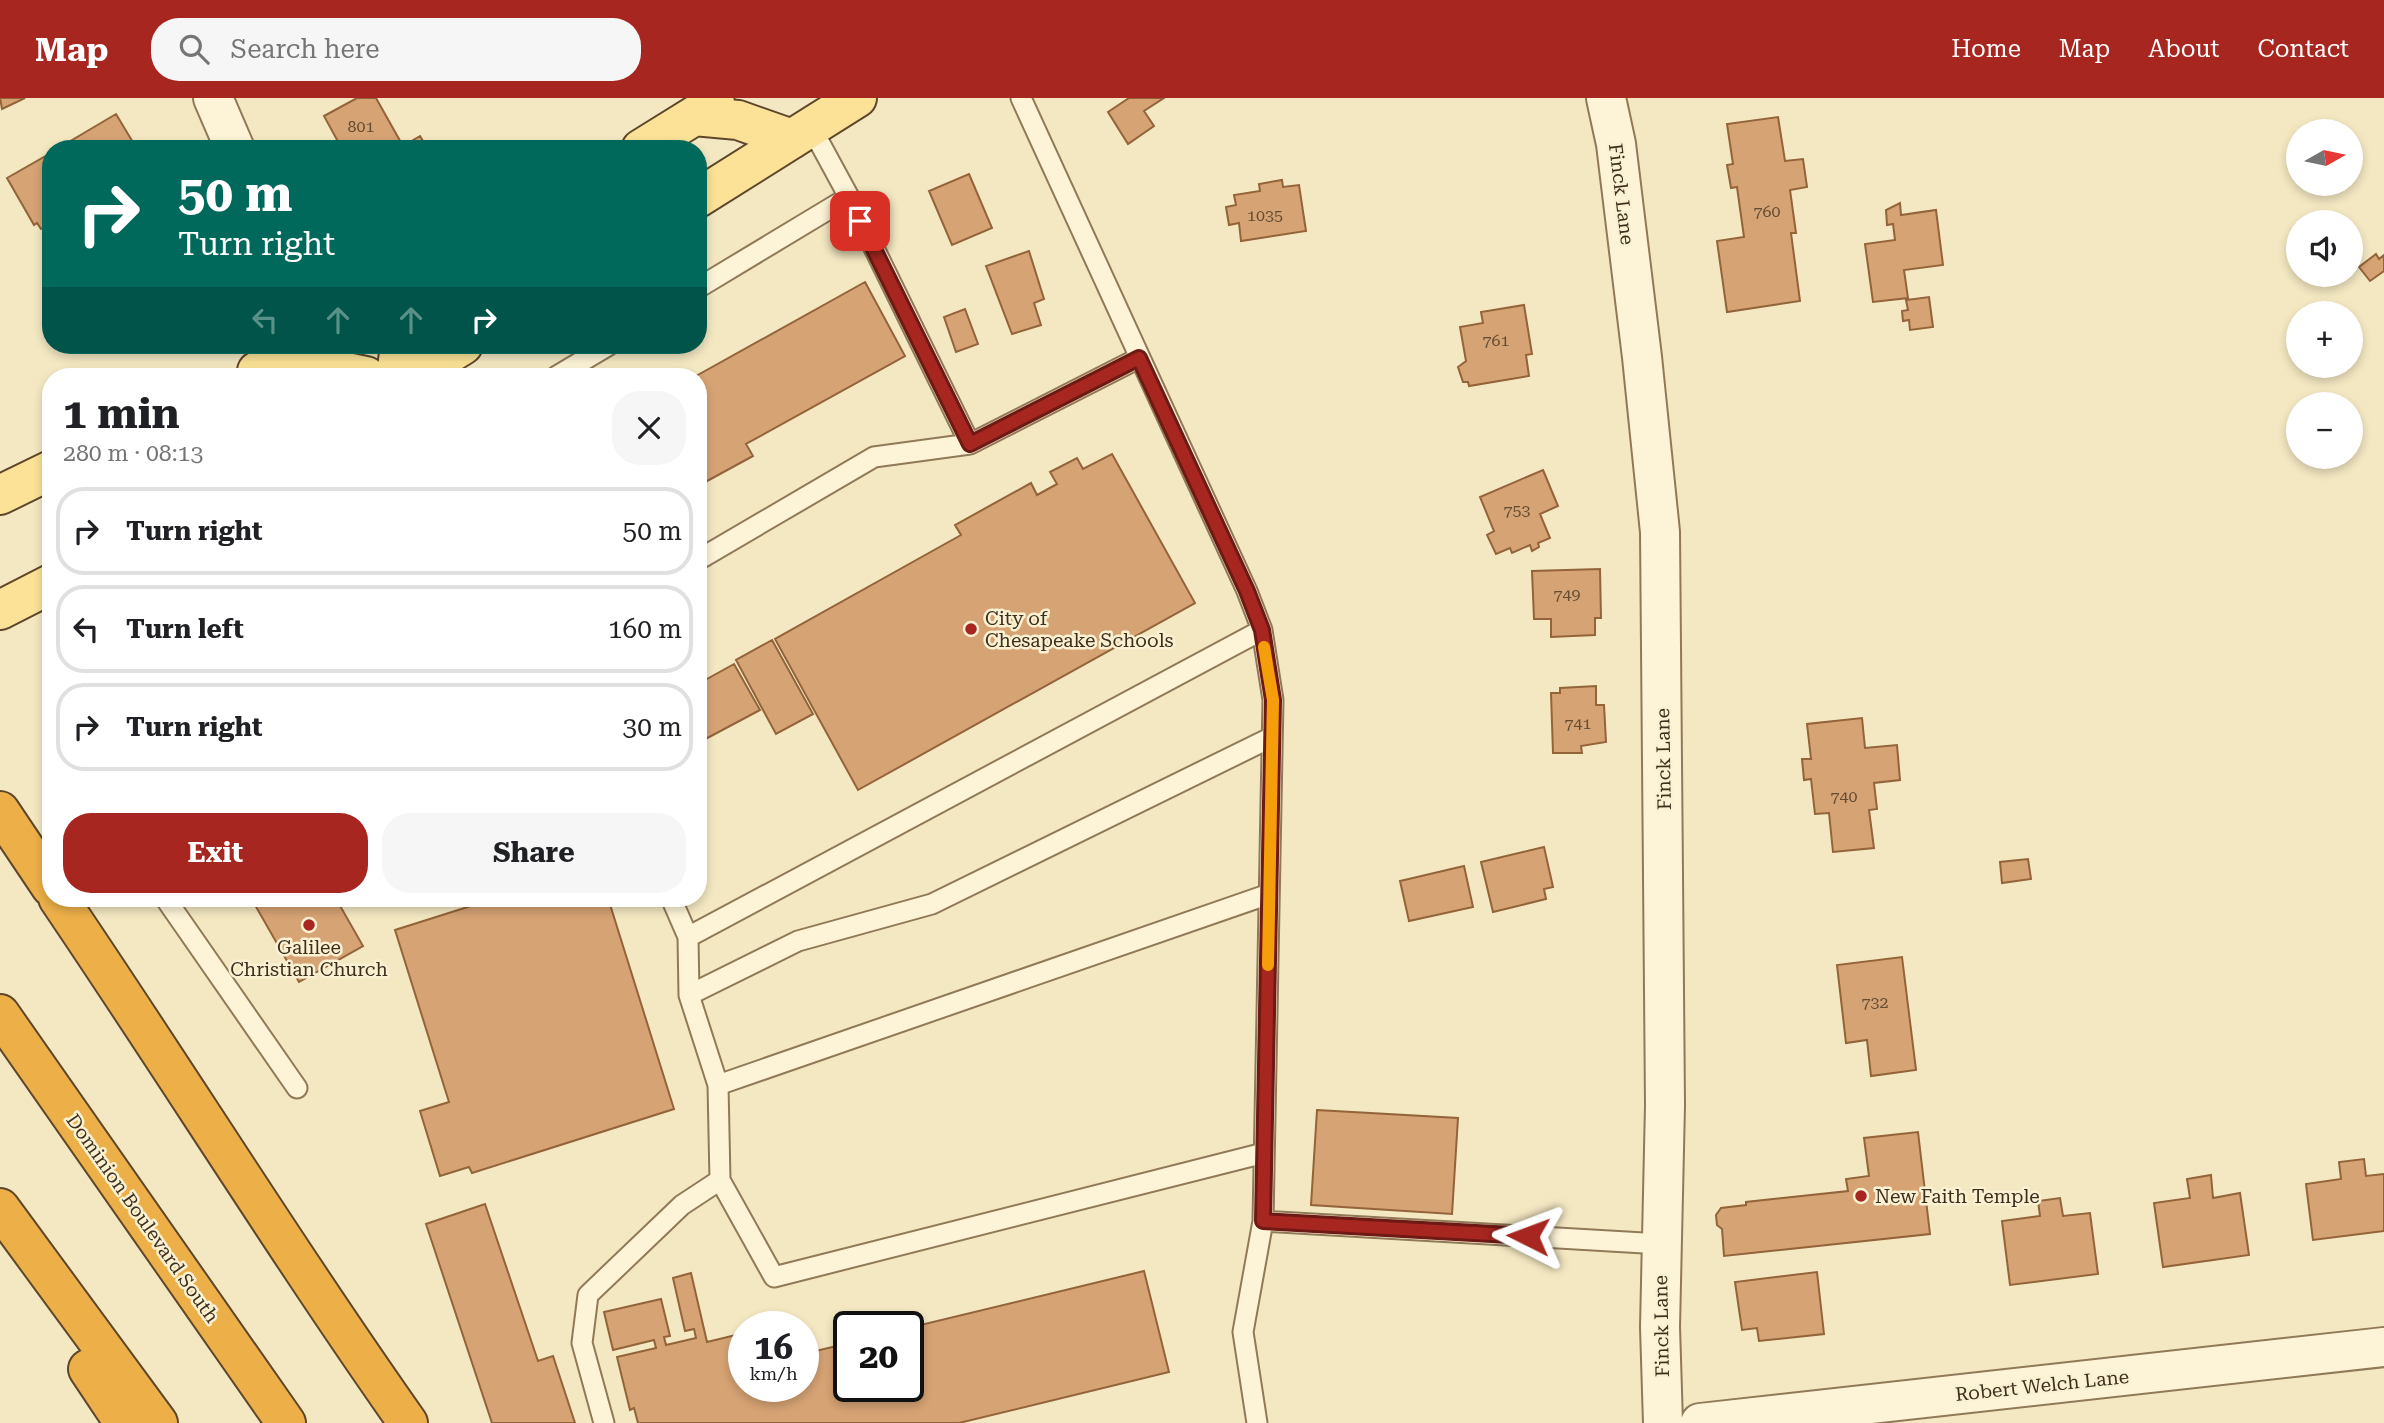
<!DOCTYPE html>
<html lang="en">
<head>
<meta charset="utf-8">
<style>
	:root { --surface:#fff; --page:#f6f6f6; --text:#202124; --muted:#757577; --line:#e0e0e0; --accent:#a7261f }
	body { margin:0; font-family:"Roboto Serif",serif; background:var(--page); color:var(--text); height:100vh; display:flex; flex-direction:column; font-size:26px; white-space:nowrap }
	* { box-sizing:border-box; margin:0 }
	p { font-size:23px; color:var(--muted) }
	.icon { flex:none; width:38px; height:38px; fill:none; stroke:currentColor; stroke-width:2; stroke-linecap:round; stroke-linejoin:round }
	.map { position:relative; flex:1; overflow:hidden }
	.drawer { position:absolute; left:42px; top:270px; width:665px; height:539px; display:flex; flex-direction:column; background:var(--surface); border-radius:28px; box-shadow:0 4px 10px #0003 }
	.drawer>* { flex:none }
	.banner { position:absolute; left:42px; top:42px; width:665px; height:214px; border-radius:28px; box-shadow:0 4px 10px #0003; background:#00695c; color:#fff; overflow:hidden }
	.needle { width:46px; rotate:81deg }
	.controls { position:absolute; left:2286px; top:21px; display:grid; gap:14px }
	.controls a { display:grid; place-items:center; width:77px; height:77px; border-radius:50%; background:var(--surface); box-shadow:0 4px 10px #0003; font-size:35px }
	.speed { position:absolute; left:728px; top:1213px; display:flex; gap:14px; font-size:35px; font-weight:700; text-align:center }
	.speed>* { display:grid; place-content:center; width:91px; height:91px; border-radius:50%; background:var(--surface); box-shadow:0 4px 10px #0003; line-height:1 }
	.speed small { font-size:18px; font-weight:400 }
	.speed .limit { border:4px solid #111; border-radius:10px; background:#fff; color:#111 }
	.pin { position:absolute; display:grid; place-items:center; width:60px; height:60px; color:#fff; margin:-30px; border-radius:14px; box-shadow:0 4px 10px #0006 }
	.me { position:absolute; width:77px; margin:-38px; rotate:273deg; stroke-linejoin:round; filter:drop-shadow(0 0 5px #0008) }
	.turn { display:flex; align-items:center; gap:24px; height:147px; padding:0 21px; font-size:32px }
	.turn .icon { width:91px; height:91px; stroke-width:2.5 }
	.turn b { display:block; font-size:49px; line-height:60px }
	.lanes { display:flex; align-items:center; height:66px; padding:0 21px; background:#0003; justify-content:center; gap:35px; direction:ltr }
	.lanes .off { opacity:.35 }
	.round { display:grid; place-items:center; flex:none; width:74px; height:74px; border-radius:28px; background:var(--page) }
	.headline { display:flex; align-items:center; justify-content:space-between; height:119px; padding:0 21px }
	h1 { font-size:42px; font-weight:700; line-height:52px }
	.cta { display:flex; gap:14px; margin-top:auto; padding:14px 21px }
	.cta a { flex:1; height:80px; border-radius:28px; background:var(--accent); color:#fff; font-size:28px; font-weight:700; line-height:80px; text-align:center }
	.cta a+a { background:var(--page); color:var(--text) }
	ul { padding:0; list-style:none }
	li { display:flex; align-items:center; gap:21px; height:88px; margin:0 14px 10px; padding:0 7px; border:4px solid var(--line); border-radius:28px }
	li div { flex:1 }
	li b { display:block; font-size:26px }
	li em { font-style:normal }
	header { display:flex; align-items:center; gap:42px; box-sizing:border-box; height:98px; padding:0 35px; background:var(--accent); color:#fff }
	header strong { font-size:33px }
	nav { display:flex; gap:38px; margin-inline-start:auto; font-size:24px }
	.search { width:490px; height:63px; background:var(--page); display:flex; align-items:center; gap:18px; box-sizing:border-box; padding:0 24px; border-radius:28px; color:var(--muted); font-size:26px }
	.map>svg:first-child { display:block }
</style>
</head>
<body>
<header>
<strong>Map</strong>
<div class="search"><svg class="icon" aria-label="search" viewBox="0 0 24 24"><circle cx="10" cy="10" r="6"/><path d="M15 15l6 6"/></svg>Search here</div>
<nav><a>Home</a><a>Map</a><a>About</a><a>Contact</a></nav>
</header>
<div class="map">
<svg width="2384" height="1325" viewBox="0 0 2384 1325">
	<rect width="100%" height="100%" fill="#f4e8c2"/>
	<path fill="#d6a374" stroke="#936339" stroke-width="2" d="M0,0H25L2,11Z
		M357,0H376L403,48L420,38L428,51H342L324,18Z
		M1129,0H1164L1144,13L1154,28L1128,46L1108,14Z
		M116,16L137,51H57Z
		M1778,19L1785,63L1803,61L1807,89L1790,92L1796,135H1791L1800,203L1727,214L1717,143L1744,139L1737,89L1731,90L1727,67L1733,66L1727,26Z
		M51,55V125L41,131L37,125L34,127L7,80Z
		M969,76L992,130L952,147L929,93Z
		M1282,82L1283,89L1299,87L1306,133L1241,143L1239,125L1229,127L1226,109L1236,107L1234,97L1260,93L1259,86Z
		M1900,105L1901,117L1936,112L1943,167L1904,172L1908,200L1873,204L1865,146L1895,142L1893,126L1887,127L1886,112Z
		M1029,153L1044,201L1034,205L1041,227L1012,236L986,168Z
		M2376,156L2379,161L2384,157V173L2370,183L2359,169Z
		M865,184L905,258L746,346L753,358L698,388L696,278Z
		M1929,199L1933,229L1910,232L1909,222L1903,223L1902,213L1908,212L1906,202Z
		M1524,207L1532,256L1526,257L1529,278L1469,288L1468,284H1463L1458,269L1466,263L1460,229L1483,225L1481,214Z
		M965,211L978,246L956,254L944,219Z
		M1112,356L1195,505L858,692L775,541L961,437L955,427L1031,385L1037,397L1057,386L1050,374L1077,360L1083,371Z
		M1543,372L1558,408L1540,416L1550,440L1538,445L1539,449L1532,453L1530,447L1512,455L1510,450L1496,456L1487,437L1494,433L1480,399Z
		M1600,471L1601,520H1595V537L1551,539V521H1534L1532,473Z
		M772,542L813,616L776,636L736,562Z
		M734,566L760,612L698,645V586Z
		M1596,588V607H1604L1606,644L1581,648L1582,655H1553L1551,595H1560V590Z
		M1862,620L1865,650L1897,647L1900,682L1874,685L1877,711L1869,712L1874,750L1833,754L1829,715L1815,716L1811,681L1804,682L1802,661H1811L1807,626Z
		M1544,749L1553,789L1544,791L1546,801L1493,814L1481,764Z
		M2028,761L2031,781L2002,785L2000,764Z
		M1464,768L1473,809L1409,823L1400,783Z
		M251,800H350L339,806L363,848L299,884Z
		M496,800H608L674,1011L472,1075L469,1069L440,1078L420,1013L449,1004L395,832Z
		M1902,859L1916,972L1871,978L1867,942L1846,945L1837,867Z
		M1317,1012L1458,1020L1452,1116L1311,1107Z
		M1918,1034L1930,1136L1724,1158L1722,1131L1717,1127L1716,1117L1721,1110L1746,1107V1104L1848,1093L1846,1081L1869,1078L1864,1040Z
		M2364,1061L2366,1078L2384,1076V1133L2313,1142L2306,1086L2341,1081L2339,1064Z
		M2211,1077L2213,1100L2240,1095L2249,1157L2163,1169L2154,1105L2190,1100L2187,1081Z
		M2060,1100L2063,1118L2090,1115L2098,1176L2010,1187L2002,1123L2040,1118L2038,1103Z
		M485,1106L538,1263L553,1258L575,1325H492L426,1126Z
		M1144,1173L1169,1274L959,1325H638L634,1310L630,1312L617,1259L656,1250L654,1242L613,1252L604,1214L661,1201L670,1238L664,1239L666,1247L696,1240L694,1231L685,1233L673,1180L691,1175L707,1244L744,1235V1288H803V1256L849,1245V1288H908V1230Z
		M1817,1174L1824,1236L1759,1243L1757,1230L1742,1232L1735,1184Z"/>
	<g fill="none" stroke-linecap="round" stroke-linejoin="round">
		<g stroke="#907957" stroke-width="23">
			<path id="service" d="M1021,0L1247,493L1262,532L1273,602L1263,1123
				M811,29L849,99L970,346
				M698,190L849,99
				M557,278L609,247
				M698,462L874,359L970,346L1139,260
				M1269,796L718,987L689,897L798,843L932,806L1272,639
				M165,800L297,990
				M671,800L688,839L1262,532
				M688,839L689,897
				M720,1082L774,1179L1264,1055
				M604,1325L582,1245L588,1197L682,1107L720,1082L718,987
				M1257,1325L1243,1234L1263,1123L1661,1146"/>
		</g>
		<g stroke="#907957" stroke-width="42">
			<path id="minor" d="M213,0L235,51
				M1606,0L1616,46L1642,259L1660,434L1665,1007L1660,1229L1663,1325
				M1700,1325L2384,1249"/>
		</g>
		<g stroke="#5e462b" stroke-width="42">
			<path id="primary" d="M694,18L738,22L792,41
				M641,51L715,5
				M698,100L857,0
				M257,273L323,269L366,278
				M396,278L400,247
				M413,278L463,247
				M0,397L51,372
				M0,512L51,486"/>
		</g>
		<g stroke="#5e462b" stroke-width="42">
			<path id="motorway" d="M0,713L51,789
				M58,800C176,974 287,1153 408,1325
				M0,916L286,1325
				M0,1110L158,1325
				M88,1271L124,1325"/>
		</g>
		<use href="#service" stroke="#fdf4d7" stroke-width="19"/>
		<use href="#minor" stroke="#fdf4d7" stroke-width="38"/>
		<use href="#primary" stroke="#fbe296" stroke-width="38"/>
		<use href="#motorway" stroke="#edb049" stroke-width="38"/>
	</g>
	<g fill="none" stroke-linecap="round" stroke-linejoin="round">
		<g stroke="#6d1914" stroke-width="18">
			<path id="route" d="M860,123L970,346L1139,260L1247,493L1262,532L1273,602L1263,1123L1528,1138"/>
		</g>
		<use href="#route" stroke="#a7261f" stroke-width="12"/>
		<path stroke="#f59e0b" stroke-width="12" d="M1264,549L1273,602L1268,867"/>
	</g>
	<g fill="#a7261f" stroke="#faf1d3" stroke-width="2.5">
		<circle cx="971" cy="531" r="7"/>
		<circle cx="309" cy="827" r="7"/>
		<circle cx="1861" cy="1098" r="7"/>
	</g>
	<g text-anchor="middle" stroke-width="5" stroke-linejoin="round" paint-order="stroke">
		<g font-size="16" fill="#644c33">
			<text x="361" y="34">801</text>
			<text x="1767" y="119">760</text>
			<text x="1265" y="123">1035</text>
			<text x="1496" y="248">761</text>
			<text x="1517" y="418">753</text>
			<text x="1567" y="502">749</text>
			<text x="1578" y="631">741</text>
			<text x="1844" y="704">740</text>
			<text x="1875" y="910">732</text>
		</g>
		<g font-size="19" fill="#3e2f1d" stroke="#faf1d3">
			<text transform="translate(1622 96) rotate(83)" y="7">Finck Lane</text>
			<text transform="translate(1663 661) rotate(-91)" y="7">Finck Lane</text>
			<text transform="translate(143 1120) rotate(55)" y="7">Dominion Boulevard South</text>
			<text transform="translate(1661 1228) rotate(-91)" y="7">Finck Lane</text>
			<text transform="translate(2042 1287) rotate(-6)" y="7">Robert Welch Lane</text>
		</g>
		<g font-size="19" fill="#3e2f1d" stroke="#faf1d3" text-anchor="start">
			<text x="985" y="527">City of<tspan x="985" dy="22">Chesapeake Schools</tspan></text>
			<text x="309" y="856" text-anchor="middle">Galilee<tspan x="309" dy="22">Christian Church</tspan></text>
			<text x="1875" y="1105">New Faith Temple</text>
		</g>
	</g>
</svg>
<div class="controls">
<a><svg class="needle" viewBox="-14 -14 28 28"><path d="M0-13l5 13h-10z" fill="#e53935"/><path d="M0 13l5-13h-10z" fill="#757577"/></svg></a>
<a><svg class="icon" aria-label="sound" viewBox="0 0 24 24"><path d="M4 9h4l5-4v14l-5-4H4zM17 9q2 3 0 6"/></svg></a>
<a>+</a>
<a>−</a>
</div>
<div class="speed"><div>16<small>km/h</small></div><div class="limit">20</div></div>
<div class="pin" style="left:860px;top:123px;background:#d93025"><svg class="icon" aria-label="arrive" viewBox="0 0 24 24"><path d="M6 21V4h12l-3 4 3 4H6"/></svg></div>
<svg class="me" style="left:1528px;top:1138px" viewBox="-20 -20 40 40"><path d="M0-17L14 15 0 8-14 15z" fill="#a7261f" stroke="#fff" stroke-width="4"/></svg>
<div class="banner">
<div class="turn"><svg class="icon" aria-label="right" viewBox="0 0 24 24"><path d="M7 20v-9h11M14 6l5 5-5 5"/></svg><div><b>50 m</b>Turn right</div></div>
<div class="lanes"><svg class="icon off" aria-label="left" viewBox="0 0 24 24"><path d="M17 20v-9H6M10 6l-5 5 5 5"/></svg><svg class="icon off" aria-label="ahead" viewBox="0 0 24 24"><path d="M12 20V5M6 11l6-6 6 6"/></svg><svg class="icon off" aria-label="ahead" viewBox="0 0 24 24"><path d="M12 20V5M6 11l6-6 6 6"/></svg><svg class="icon" aria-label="right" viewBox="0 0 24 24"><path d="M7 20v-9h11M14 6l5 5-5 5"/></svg></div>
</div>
<section class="drawer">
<div class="headline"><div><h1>1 min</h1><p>280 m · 08:13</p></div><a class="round"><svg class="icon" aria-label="close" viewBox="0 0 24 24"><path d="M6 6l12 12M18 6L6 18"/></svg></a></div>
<ul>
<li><svg class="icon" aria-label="right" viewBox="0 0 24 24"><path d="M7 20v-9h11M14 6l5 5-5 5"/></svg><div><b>Turn right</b></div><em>50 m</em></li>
<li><svg class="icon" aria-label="left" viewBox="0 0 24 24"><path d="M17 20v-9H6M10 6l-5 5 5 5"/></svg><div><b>Turn left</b></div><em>160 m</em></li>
<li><svg class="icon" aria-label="right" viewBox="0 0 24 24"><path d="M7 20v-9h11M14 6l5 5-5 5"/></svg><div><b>Turn right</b></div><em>30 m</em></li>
</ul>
<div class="cta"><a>Exit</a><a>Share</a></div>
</section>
</div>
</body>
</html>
